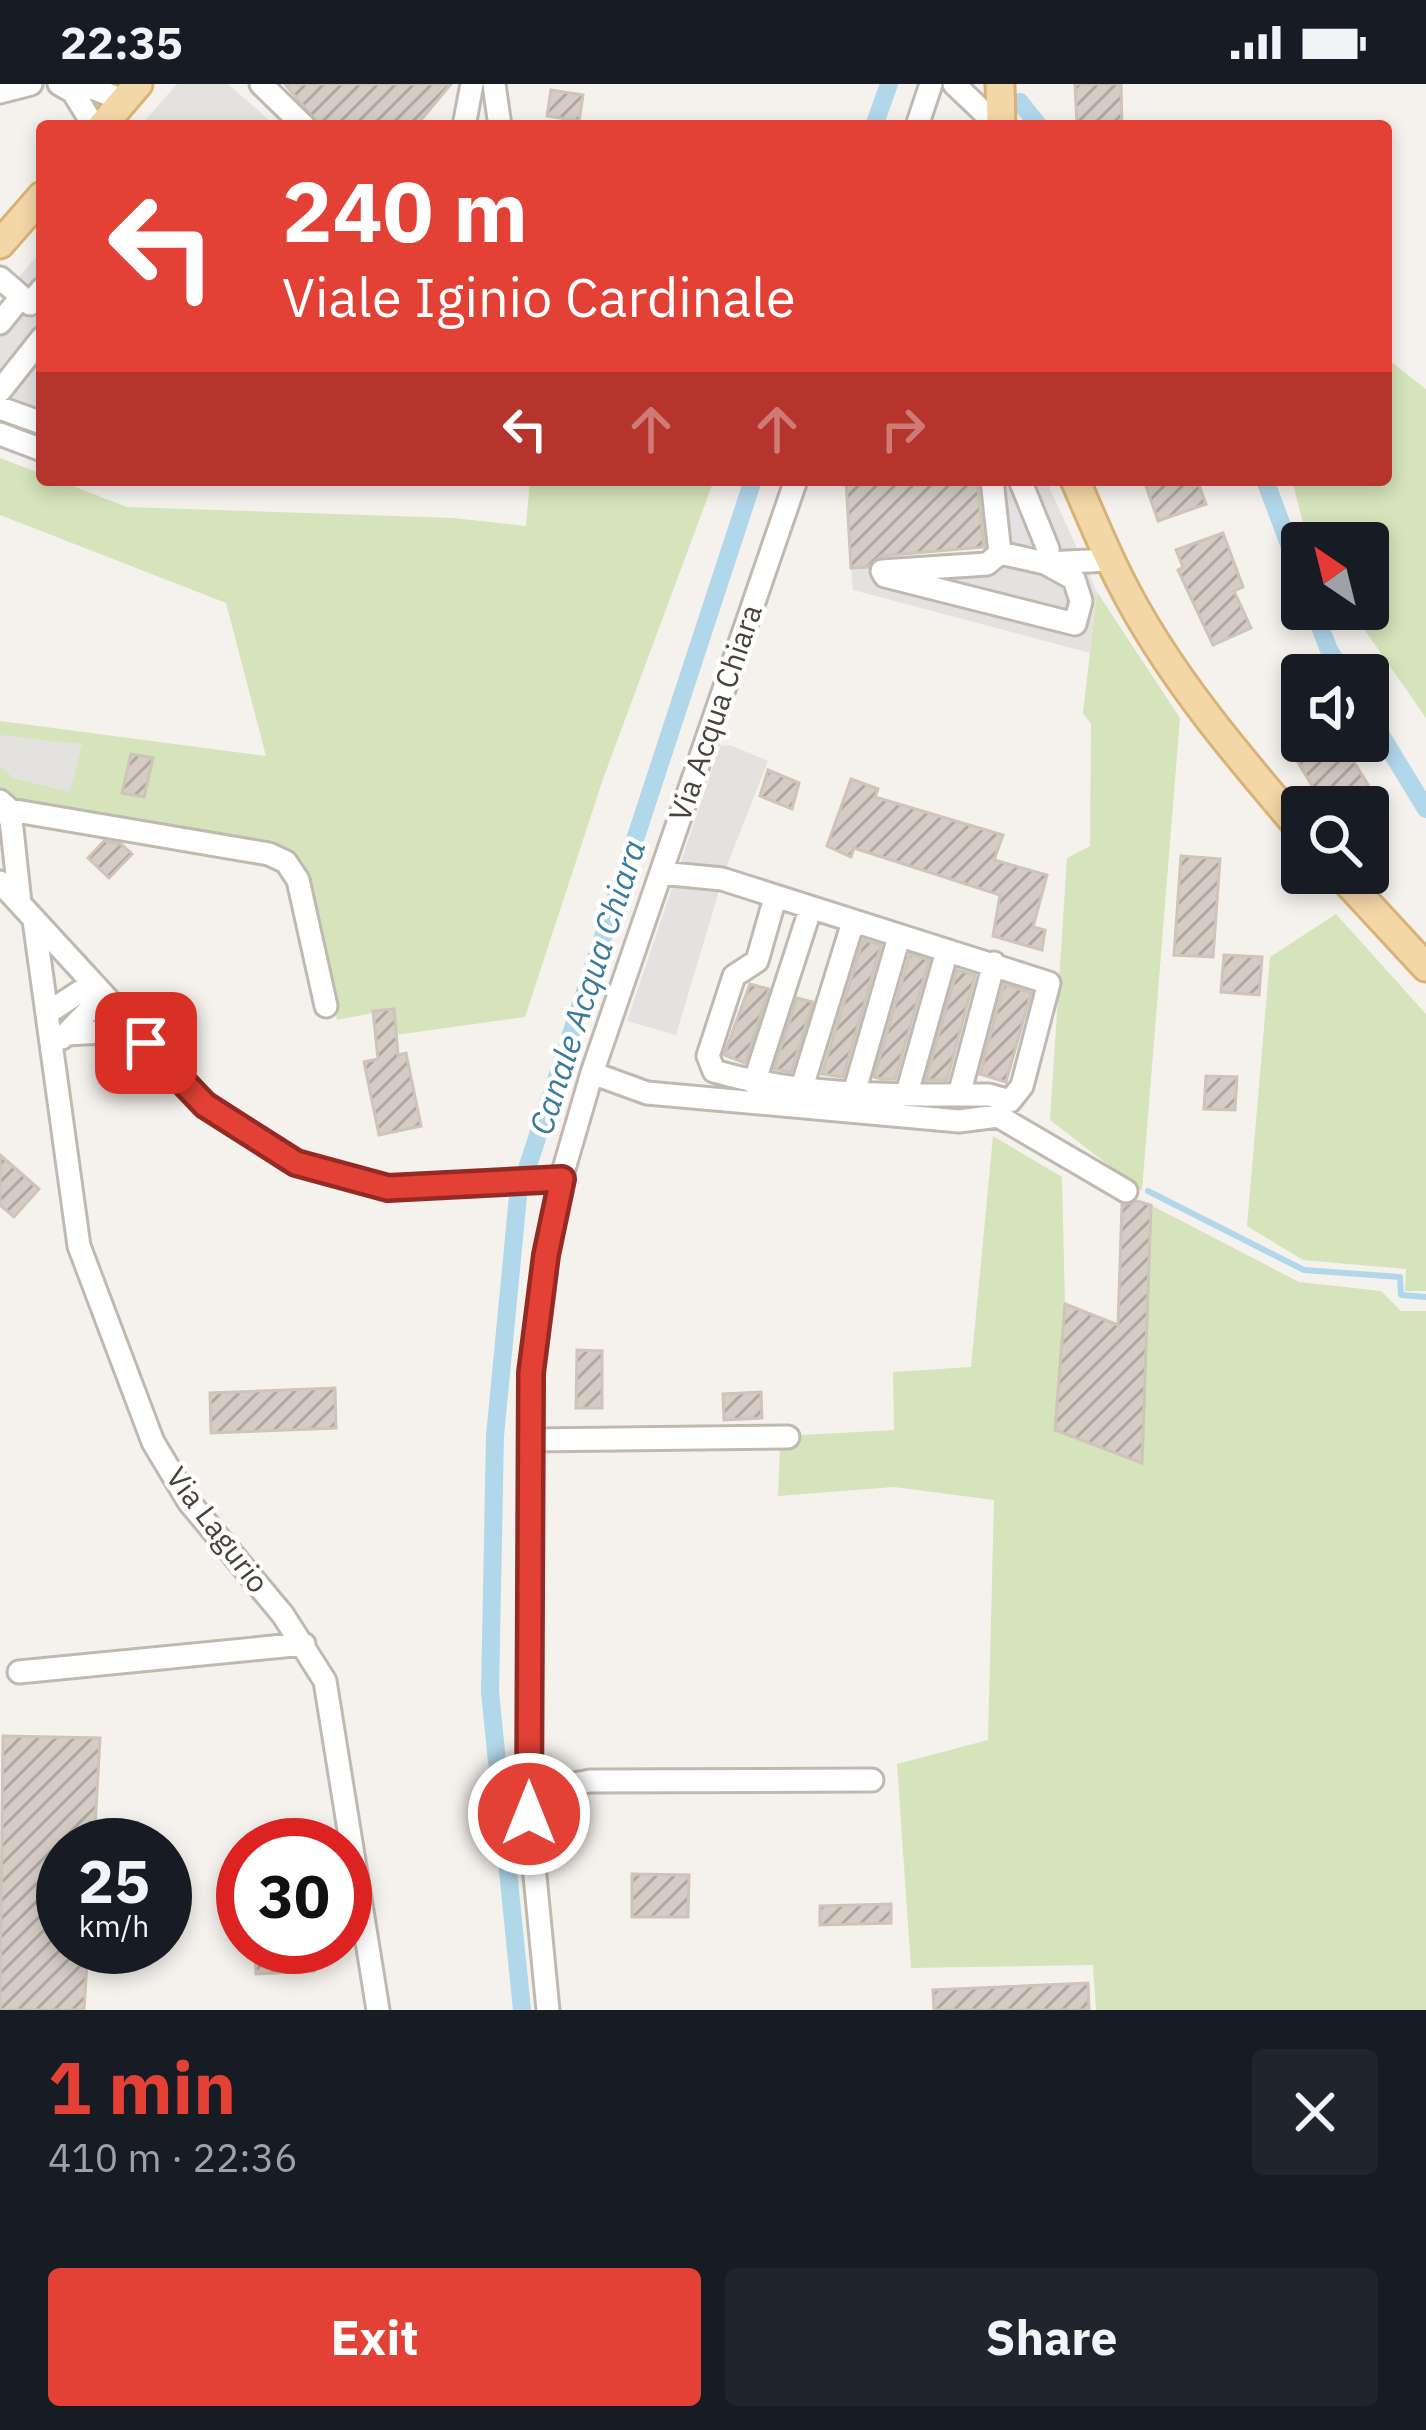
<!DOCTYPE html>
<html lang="en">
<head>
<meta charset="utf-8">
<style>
	:root { --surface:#171b24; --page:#20242c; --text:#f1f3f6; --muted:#9ea1a6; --accent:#e34136 }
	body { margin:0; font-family:"IBM Plex Sans",sans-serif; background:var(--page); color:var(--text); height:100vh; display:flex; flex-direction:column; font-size:45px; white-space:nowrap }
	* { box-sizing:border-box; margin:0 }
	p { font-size:39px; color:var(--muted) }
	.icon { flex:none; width:66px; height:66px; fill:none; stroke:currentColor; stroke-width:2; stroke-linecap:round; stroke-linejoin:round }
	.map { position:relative; height:1926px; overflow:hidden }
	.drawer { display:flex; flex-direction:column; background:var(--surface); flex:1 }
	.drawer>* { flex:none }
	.top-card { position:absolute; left:36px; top:36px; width:1356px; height:366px; border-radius:12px; box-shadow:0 6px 18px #0003; background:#e34136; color:#fff; overflow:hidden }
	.needle { width:78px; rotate:325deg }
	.tools { position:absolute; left:1281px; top:438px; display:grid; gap:24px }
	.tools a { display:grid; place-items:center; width:108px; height:108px; border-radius:12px; background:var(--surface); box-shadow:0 6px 18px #0003; font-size:60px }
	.speed { position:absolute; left:36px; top:1734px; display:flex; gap:24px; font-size:60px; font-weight:700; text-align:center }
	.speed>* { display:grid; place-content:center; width:156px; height:156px; border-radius:50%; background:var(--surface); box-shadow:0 6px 18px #0003; line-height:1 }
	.speed small { font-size:30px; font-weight:400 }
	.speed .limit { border:18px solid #d22; background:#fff; color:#111 }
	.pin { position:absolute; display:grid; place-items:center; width:102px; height:102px; color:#fff; margin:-51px; border-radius:24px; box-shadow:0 6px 18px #0006 }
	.me { position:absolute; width:132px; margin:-66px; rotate:0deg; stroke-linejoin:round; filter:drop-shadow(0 0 9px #0008) }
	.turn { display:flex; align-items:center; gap:42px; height:252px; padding:0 48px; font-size:54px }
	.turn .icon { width:156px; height:156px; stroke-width:2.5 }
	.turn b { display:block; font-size:84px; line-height:102px }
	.lanes { display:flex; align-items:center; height:114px; padding:0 48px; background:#0003; justify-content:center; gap:60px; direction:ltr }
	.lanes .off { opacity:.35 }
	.round { display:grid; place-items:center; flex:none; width:126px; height:126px; border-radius:12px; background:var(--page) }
	.head { display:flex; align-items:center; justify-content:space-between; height:204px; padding:0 48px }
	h1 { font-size:72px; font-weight:700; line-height:90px; color:var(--accent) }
	.primary-button { display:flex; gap:24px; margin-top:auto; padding:24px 48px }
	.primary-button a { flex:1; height:138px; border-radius:12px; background:var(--accent); color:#fff; font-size:48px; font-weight:700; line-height:138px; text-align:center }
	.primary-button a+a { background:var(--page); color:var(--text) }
	.status { display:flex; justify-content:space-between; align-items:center; height:84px; padding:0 60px; background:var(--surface); direction:ltr }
	.status svg { height:33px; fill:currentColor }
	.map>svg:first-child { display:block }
</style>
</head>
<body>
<div class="status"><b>22:35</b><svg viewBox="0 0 49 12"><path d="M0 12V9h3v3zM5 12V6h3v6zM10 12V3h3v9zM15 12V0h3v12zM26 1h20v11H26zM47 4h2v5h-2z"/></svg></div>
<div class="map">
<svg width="1426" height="1926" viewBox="0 0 1426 1926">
	<defs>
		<pattern id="building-hatch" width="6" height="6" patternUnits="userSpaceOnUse" patternTransform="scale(3)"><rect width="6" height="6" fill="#d5cdc4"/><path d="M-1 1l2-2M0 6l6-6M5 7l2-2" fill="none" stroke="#afa8a0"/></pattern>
	</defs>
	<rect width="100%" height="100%" fill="#f5f2ed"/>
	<path fill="#d5e4bb" d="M1386,274L1426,305V634L1350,525H1368V459H1308L1292,396H1386Z
		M0,374L42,390V396H57L127,423L453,434L526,442L530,396H714L603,695L525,933L396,951L393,925L337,936L302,781L285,767L16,720L0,704V637L266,672L226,519L0,431Z
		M1097,508L1180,634L1142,1107L1050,1036L1067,774L1090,762L1091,640L1083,629Z
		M1336,830L1426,930V1207H1405L1406,1185L1303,1176L1247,1142L1270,873Z
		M993,1052L1062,1093L1065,1220L1056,1346L1142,1378L1151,1121L1299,1198L1381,1207L1401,1227H1426V1926H1096L1093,1881L911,1884L897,1680L988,1656L994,1416L894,1403L778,1412L780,1364L801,1351L894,1346L893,1288L971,1283Z"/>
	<path fill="#e4e2e0" d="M177,0H228L269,36L265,42H140Z
		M42,166V354L0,339V228L5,222L1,213Z
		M980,396H1046L1097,508L1090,569L853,506L851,484L984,474Z
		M0,651L82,660L70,708L13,694L0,682Z
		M730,661L768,677L726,784L676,951L627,937L720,662Z"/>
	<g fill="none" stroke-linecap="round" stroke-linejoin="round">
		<path stroke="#b1d7ea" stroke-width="6" d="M1148,1107L1304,1186L1400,1193L1401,1211L1426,1213"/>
		<path stroke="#b1d7ea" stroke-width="18" d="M1020,18L1039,42
			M874,42L889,0
			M1265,396L1302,495
			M1313,525L1329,566L1344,591
			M1368,630L1426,725
			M522,1926L490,1608L495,1352L518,1112L753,396"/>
	</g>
	<path fill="url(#building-hatch)" stroke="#cfc4b7" stroke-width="3" d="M285,0H451L416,42H320Z
		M1075,0H1121L1122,42H1077Z
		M551,6L583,11L579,37L547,32Z
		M846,396H977L984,463L881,472L868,483L851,484Z
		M1144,396H1197L1206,420L1158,437Z
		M1223,449L1243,503L1234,507L1251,544L1213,561L1178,486L1183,483L1176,466Z
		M1303,657H1341L1372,707L1346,723L1336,713L1323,720L1296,675L1309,667Z
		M131,670L153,674L144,713L122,709Z
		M768,686L799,699L792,725L760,712Z
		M851,695L878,705L875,713L1003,751L994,776L1047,791L1033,843L1045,846L1042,866L993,852L1000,811L854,764L851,773L827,762Z
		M104,757L121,760L132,770L109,794L88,774Z
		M1181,772L1220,775L1213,873L1174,871Z
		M863,856L881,861L843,993L822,990Z
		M910,870L929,876L895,995H881L874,993Z
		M1224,871L1262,873L1259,911L1221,908Z
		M957,886L975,891L947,996H926Z
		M750,900L769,905L745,979L724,971Z
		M1004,900L1031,909L1006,998L980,990Z
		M797,914L813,918L791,988L774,985Z
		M394,925L398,971L406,969L421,1042L379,1051L364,978L378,975L373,927Z
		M1206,992L1237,993L1235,1026L1204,1025Z
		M0,1071L39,1105L14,1133L0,1121Z
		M1137,1117L1151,1121L1142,1379L1055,1346L1065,1220L1118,1241L1122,1121Z
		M577,1266L602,1267V1324H576Z
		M335,1304L336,1344L211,1349L210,1309Z
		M761,1308L762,1334L724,1336L723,1310Z
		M3,1652L100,1654L94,1761H63V1863H88L84,1926H0Z
		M632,1790L689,1791L688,1833H632Z
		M891,1820V1839L820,1841V1822Z
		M313,1864L314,1887L256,1890L255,1867Z
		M1088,1899L1089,1926H934L933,1906Z"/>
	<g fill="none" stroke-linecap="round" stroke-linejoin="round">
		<g stroke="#c0b9b0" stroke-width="27">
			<path id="minor" d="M59,0L73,8L94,42
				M82,0L125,17
				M261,0L304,42
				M494,0L500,42
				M954,0L998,42
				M0,8L31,0
				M464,42L472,0
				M917,42L931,0
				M0,194L30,220L42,205
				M0,239L21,213
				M0,307L42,254
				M0,324L42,339
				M0,350L42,366
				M992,396L1000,469L1045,479L1111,476
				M1000,469L987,480L882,487L885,492L1075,540L1081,517L1074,495L1045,479L1048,465L1020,396
				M0,717L10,726L20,819
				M0,729L10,726L269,770L286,778L298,796L326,922
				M661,789L722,795L1049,899L1022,1002L1010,1017L989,1011C898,1011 802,1013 714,987L708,972L734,892L757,877L775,814
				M0,798L205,1021L296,1080L388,1104L561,1095
				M34,836L79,1162L153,1358L189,1418L283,1531L325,1597L378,1926
				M49,928L93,899
				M66,950L105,948L146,959
				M62,954L104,911
				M592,989L647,1009L959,1037L998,1032L1126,1107
				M754,999L810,826
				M802,1003L853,838
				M854,1009L899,853
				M907,1009L947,867
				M959,1011L994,879
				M531,1356L788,1353
				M19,1588L304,1560
				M529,1730H566L574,1700L590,1697L872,1696
				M548,1926L529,1730L531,1289L546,1171L561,1095L592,989L796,396"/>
		</g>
		<g stroke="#d8b378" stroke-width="33">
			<path id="major" d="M1000,0L1001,42
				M102,42L138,0
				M0,160L42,112
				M1075,396C1090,430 1104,465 1121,498C1167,589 1236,670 1302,747
				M1339,789L1426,883"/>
		</g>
		<use href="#minor" stroke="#fff" stroke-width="21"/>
		<use href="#major" stroke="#f4d7a7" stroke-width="27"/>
	</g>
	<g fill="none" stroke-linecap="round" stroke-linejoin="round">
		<g stroke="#942a23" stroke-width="30">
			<path id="route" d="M146,959L205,1021L296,1079L388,1104L562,1095L546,1171L531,1289L529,1730"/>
		</g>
		<use href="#route" stroke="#e34136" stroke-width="21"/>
	</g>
	<g text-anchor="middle" stroke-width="9" stroke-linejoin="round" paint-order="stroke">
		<g font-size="30" fill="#49423b" stroke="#fff">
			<text transform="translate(716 629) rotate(-71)" y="10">Via Acqua Chiara</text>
			<text transform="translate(217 1446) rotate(53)" y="10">Via Lagurio</text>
		</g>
		<g font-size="33" font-style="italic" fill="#3a7a9b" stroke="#fff">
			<text transform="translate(587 903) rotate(-72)" y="12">Canale Acqua Chiara</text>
		</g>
	</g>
</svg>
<div class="tools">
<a><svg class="needle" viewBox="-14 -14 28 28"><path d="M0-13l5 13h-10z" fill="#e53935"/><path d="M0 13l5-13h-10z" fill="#9ea1a6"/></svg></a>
<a><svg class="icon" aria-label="sound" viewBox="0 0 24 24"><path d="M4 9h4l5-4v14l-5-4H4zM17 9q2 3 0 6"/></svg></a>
<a><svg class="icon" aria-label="search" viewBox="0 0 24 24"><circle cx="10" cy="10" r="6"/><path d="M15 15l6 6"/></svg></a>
</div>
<div class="speed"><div>25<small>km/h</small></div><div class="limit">30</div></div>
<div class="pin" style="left:146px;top:959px;background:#d93025"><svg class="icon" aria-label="arrive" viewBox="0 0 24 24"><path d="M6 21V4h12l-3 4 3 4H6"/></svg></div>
<svg class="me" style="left:529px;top:1730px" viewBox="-20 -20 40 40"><circle r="17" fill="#e34136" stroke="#fff" stroke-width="3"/><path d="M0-11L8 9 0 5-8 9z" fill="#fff"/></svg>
<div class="top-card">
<div class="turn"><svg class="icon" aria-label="left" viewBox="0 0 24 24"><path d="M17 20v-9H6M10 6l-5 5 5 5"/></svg><div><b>240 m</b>Viale Iginio Cardinale</div></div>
<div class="lanes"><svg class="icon" aria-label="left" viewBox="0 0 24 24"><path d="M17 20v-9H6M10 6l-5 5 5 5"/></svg><svg class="icon off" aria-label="ahead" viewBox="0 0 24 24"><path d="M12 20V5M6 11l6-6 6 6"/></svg><svg class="icon off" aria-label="ahead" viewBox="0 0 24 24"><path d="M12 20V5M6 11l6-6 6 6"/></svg><svg class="icon off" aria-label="right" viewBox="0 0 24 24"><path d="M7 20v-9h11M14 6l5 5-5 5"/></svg></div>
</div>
</div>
<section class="drawer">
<div class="head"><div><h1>1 min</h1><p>410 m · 22:36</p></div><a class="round"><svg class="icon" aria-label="close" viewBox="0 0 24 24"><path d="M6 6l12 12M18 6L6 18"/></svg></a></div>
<div class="primary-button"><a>Exit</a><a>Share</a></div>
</section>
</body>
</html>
